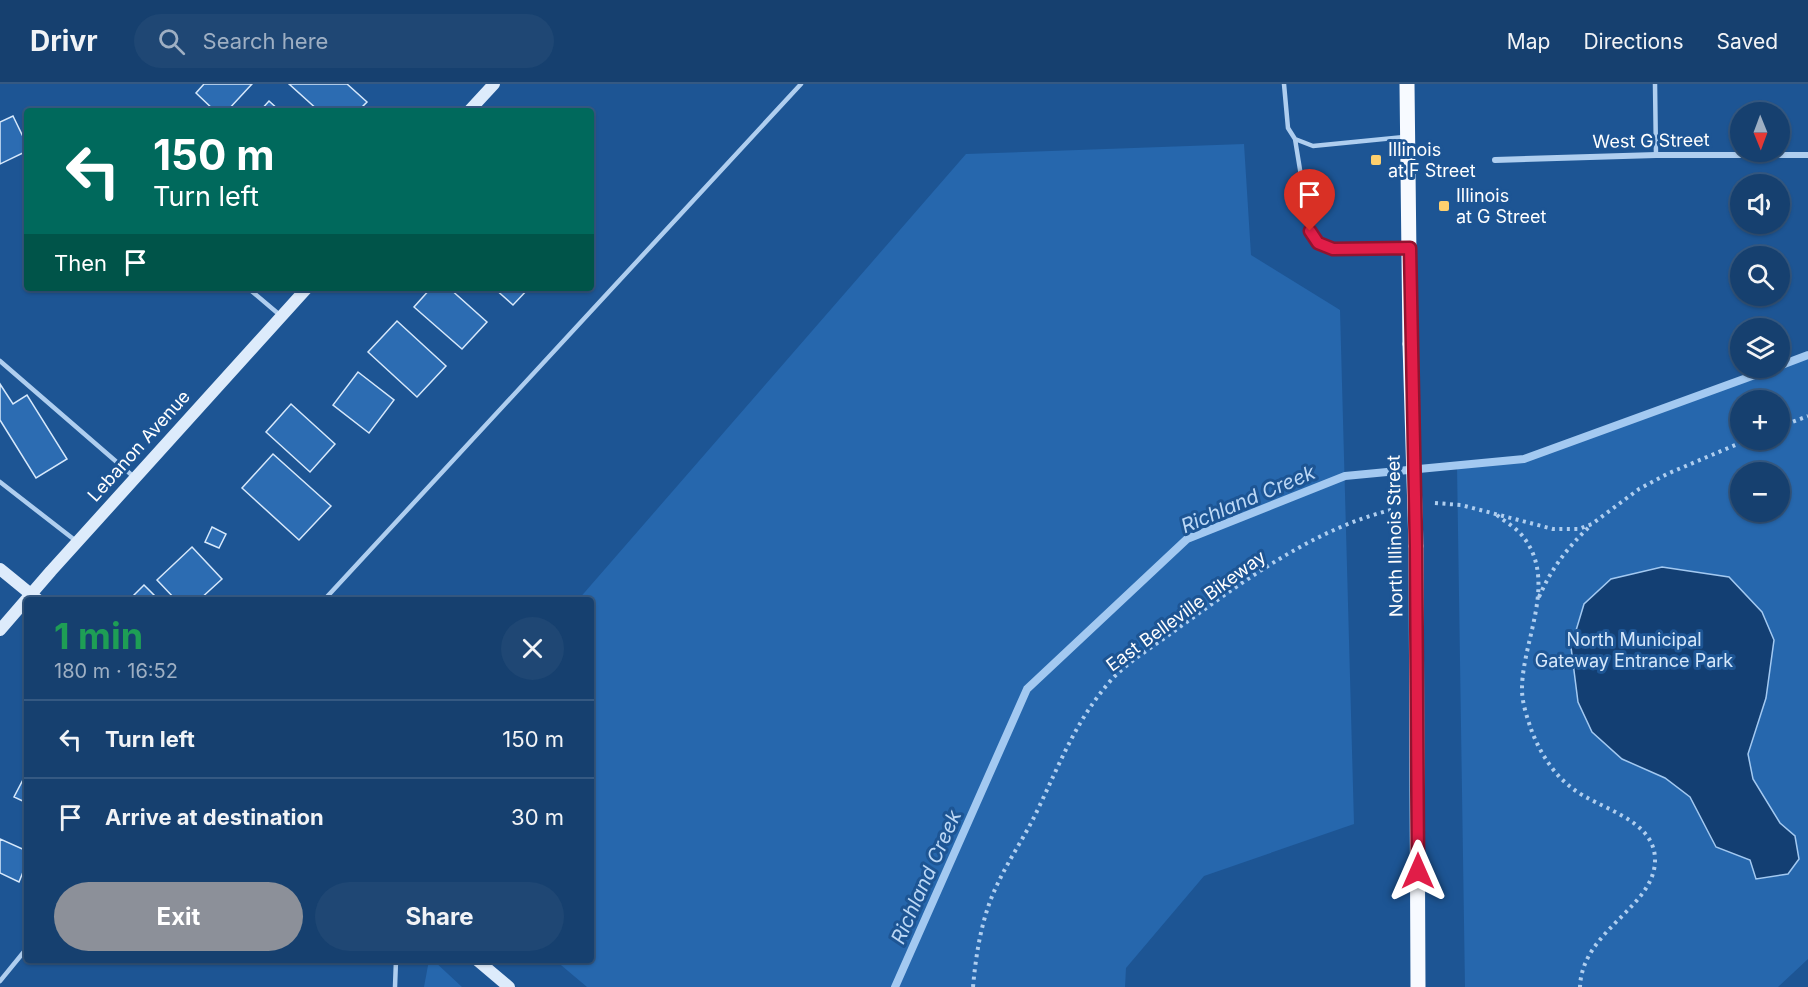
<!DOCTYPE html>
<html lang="en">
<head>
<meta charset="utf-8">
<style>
	:root { --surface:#16406f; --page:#1f4774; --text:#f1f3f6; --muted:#9eafc3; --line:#355982; --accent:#8c9099 }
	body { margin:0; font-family:Inter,sans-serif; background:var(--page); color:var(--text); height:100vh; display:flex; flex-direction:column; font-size:22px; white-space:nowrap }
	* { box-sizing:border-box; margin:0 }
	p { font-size:20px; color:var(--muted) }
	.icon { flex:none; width:33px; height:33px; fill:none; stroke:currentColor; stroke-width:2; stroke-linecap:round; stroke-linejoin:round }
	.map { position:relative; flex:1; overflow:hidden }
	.drawer { position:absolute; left:24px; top:513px; width:570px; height:366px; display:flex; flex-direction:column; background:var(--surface); border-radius:6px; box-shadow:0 2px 4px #0004,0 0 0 2px var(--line) }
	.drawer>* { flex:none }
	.hud { position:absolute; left:24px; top:24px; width:570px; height:183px; border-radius:6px; box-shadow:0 2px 4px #0004,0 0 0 2px var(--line); background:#00695c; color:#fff; overflow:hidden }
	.needle { width:39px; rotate:179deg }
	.controls { position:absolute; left:1730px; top:18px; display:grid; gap:12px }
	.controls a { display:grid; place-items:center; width:60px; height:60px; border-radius:50%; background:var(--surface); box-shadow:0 2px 4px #0004,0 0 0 2px var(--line); font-size:30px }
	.pin { position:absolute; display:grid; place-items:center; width:51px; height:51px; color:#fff; margin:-62px -26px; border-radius:50% 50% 50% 0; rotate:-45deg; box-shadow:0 0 6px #0007 }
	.pin .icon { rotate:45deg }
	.me { position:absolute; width:66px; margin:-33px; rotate:0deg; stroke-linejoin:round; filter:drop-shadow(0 0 4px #0008) }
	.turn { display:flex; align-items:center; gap:21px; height:126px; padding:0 30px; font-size:27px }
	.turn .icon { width:78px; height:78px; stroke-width:2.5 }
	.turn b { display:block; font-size:42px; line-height:51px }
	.then { display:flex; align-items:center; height:57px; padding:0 30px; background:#0003; gap:12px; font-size:22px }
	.round { display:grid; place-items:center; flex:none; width:63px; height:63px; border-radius:32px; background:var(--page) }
	.summary { display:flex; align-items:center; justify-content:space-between; height:102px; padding:0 30px }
	h1 { font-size:36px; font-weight:700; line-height:45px; color:#1e9e55 }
	.primary-button { display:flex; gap:12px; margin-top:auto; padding:12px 30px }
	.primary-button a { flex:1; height:69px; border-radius:36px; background:var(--accent); color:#fff; font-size:24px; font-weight:700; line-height:69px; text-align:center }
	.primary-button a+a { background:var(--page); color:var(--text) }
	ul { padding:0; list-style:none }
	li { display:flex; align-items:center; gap:18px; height:78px; padding:0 30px; border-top:2px solid var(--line) }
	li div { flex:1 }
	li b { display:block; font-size:22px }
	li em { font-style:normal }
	header { display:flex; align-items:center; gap:36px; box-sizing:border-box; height:84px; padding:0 30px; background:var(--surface); border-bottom:2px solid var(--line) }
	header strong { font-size:28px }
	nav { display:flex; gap:33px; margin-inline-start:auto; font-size:21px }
	.search { width:420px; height:54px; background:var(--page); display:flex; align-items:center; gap:15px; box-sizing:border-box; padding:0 21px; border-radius:33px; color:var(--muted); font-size:22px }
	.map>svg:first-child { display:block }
</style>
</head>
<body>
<header>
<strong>Drivr</strong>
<div class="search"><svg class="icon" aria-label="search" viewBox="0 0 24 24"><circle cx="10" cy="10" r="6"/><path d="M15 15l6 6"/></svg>Search here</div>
<nav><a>Map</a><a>Directions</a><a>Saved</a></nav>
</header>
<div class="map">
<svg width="1808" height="903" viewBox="0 0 1808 903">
	<rect width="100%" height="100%" fill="#1d5594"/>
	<path fill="#2667ad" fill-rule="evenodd" d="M1244,60L1251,171L1340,226L1354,740L1204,792L1126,884L1125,903H587L555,876H591V516H578L966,70Z
		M1808,271V875L1778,903H1465L1457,381L1524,375L1774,284H1779V282ZM1740,316H1779V356H1740ZM1740,388H1779V428H1740Z
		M429,876H433L462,903H424Z"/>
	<path fill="#133f73" stroke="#a3c9f1" stroke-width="1.5" d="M1662,483L1729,493L1762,528L1774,556L1766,614L1748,670L1753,695L1780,739L1795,752L1799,775L1788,790L1756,795L1750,776L1716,763L1690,713L1665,694L1622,675L1592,648L1578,618L1571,563L1584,520L1611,495Z"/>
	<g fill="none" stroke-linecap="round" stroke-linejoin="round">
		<path stroke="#a3c9f1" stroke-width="8" d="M1779,282L1808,271
			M895,903L1027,605L1187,455L1345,392L1524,375L1774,284"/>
	</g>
	<path fill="#2c6cb2" stroke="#d6e8fb" stroke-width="1.5" d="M204,0H252L227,27H215L196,9Z
		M289,0H347L367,18L358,27H319Z
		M269,17L280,27H260Z
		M13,32L27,61V67L0,80V38Z
		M431,204H449L487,238L462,265L414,223Z
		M494,204H529L513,221Z
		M397,237L446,282L417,313L368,268Z
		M358,288L394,316L369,349L333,321Z
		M0,300L13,320L27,311L67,375L36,394L0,336Z
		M291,320L335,360L310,388L266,348Z
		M273,370L331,422L299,456L242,404Z
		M212,443L226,450L219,464L205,458Z
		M192,463L222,495L199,516H176L157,496Z
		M144,501L159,516H129Z
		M27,688V719L14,713Z
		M0,755L27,767V778L19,798L0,789Z"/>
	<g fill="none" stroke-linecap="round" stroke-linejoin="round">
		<path stroke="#afceef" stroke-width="4" stroke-dasharray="3 4.5" stroke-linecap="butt" d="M1779,343L1808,332
			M1435,419L1461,421L1553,445H1579L1592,440L1639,405L1667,390L1747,356
			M1497,431C1504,437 1513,442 1519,448C1561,493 1522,555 1522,605C1522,619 1527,633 1531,645C1539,667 1553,690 1572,704C1598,725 1653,734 1655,774C1657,823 1582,845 1580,903
			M1539,513C1551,485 1567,464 1590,442
			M973,903C976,869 982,832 997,801C1009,775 1026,751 1038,725C1061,677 1076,636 1112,595C1130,576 1156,561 1177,545C1244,497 1314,444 1395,425"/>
		<path stroke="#afceef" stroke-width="4.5" d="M1284,0L1288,44L1295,55L1313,62L1404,53
			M1655,0L1656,71
			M1295,55L1310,147L1318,159L1333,165L1407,164
			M248,204L281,232
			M0,277L134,393
			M0,398L76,457
			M324,516L801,0
			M0,897L27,864
			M395,903L396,876"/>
		<path stroke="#afceef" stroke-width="6" d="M1495,76L1656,71H1808"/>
		<path stroke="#ddebfb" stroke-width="12" d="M469,27L494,0
			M0,485L38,516
			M0,546L51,487L307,204
			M477,876L509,903"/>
		<path stroke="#f7faff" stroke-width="15" d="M1407,0L1410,260
			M1416,462L1418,903"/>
		<path stroke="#f7faff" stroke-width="15" d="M1410,260L1416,462"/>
	</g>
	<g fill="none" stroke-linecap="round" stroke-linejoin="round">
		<g stroke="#92132f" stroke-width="15">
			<path id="route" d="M1310,147L1318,159L1333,165L1410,164L1416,462L1418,787"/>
		</g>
		<use href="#route" stroke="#e11d48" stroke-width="10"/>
	</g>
	<g fill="#fed06e" stroke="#1d5594" stroke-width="2">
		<rect x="1370" y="70" width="12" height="12" rx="3"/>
		<rect x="1438" y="116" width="12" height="12" rx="3"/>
	</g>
	<g text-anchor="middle" stroke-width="6" stroke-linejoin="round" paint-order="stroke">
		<g font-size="18" fill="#fff" stroke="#1d5594">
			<text transform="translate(1651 57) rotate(-1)" y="6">West G Street</text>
			<text transform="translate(139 362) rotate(-48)" y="6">Lebanon Avenue</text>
			<text transform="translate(1395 452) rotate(-91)" y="6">North Illinois Street</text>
			<text transform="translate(1186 527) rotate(-36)" y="6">East Belleville Bikeway</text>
		</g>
		<g font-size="18" fill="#fff" stroke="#1d5594" text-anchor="start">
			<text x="1388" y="72">Illinois<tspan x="1388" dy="21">at F Street</tspan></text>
			<text x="1456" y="118">Illinois<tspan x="1456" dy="21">at G Street</tspan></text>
		</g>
		<g font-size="18" fill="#d6e8fb" stroke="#1d5594">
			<text x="1634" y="562">North Municipal<tspan x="1634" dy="21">Gateway Entrance Park</tspan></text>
		</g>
		<g font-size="20" font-style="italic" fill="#bcd8f6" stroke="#1d5594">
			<text transform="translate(1248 415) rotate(-23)" y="7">Richland Creek</text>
			<text transform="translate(926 793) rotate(-66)" y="7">Richland Creek</text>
		</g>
	</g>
</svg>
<div class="controls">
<a><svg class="needle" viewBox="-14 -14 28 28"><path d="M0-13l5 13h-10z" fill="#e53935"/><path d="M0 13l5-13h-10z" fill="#9eafc3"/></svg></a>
<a><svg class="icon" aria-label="sound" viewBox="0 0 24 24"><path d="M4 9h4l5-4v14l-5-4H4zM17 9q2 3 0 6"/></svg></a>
<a><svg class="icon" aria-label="search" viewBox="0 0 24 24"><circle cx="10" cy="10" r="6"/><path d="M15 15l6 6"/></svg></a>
<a><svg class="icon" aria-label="layers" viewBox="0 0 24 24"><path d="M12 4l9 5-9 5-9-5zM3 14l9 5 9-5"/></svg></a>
<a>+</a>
<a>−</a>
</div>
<div class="pin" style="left:1310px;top:147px;background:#d93025"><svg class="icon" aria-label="arrive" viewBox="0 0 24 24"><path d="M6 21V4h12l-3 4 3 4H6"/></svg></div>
<svg class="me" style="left:1418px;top:787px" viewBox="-20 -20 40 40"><path d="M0-17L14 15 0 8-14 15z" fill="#e11d48" stroke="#fff" stroke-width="4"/></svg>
<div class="hud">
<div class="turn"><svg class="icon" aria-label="left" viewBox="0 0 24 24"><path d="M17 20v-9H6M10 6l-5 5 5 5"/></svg><div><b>150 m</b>Turn left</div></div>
<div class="then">Then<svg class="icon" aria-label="arrive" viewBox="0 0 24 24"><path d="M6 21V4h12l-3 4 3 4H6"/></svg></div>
</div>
<section class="drawer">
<div class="summary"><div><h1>1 min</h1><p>180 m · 16:52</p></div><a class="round"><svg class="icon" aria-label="close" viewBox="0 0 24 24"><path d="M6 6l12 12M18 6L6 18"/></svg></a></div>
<ul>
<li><svg class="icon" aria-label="left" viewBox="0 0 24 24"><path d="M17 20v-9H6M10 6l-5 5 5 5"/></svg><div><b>Turn left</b></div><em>150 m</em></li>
<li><svg class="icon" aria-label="arrive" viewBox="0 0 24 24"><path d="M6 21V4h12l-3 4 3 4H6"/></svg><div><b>Arrive at destination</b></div><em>30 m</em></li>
</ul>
<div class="primary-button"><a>Exit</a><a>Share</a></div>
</section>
</div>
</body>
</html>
